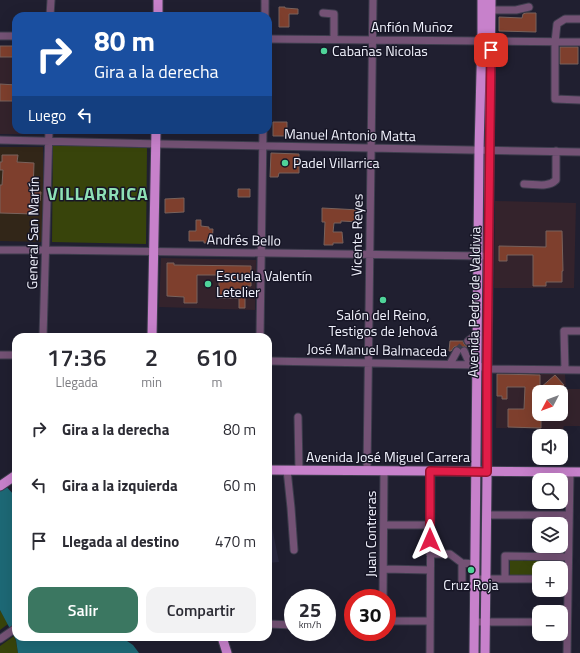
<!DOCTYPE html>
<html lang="es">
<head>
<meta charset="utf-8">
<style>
	:root { --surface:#fff; --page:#f2f2f3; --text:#2b2b33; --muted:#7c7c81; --accent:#3b7761 }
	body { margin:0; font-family:"Titillium Web",sans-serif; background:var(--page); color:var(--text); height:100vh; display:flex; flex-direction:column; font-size:15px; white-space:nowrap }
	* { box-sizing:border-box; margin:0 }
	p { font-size:13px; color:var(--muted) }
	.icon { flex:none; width:22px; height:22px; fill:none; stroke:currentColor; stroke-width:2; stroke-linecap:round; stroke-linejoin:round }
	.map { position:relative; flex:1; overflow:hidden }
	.details { position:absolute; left:12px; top:333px; width:260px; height:308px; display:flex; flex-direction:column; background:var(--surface); border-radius:12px; box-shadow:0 4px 16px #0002 }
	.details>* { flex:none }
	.banner { position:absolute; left:12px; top:12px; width:260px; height:122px; border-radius:12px; box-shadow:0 4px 16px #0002; background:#1a4fa0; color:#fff; overflow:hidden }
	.needle { width:26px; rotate:229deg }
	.fabs { position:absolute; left:532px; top:385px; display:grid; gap:8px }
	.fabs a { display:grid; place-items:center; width:36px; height:36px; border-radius:8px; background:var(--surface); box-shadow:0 4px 16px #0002; font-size:20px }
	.speed { position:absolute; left:284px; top:589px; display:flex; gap:8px; font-size:20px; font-weight:700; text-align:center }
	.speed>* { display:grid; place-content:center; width:52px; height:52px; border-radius:50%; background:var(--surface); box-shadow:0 4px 16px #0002; line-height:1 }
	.speed small { font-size:10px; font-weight:400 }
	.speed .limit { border:6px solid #d22; background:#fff; color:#111 }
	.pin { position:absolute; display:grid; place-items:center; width:34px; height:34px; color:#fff; margin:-17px; border-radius:8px; box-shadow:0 2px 6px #0006 }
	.me { position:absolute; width:44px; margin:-22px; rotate:0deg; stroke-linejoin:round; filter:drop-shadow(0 0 3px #0008) }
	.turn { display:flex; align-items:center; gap:14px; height:84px; padding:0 16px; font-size:18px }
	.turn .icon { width:52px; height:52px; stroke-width:2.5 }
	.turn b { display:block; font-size:28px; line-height:34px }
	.then { display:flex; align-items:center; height:38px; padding:0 16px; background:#0003; gap:8px; font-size:15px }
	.eta { display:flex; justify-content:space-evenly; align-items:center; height:68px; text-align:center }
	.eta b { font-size:24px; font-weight:600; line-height:28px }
	.primary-button { display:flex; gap:8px; margin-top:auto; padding:8px 16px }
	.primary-button a { flex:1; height:46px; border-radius:12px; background:var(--accent); color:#fff; font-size:16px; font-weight:600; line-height:46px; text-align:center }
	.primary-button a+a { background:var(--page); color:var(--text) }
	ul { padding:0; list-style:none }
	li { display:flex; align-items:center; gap:12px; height:56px; padding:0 16px }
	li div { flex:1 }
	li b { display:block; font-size:15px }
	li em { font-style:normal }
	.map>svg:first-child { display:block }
</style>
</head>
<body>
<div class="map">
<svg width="580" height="653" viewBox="0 0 580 653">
	<rect width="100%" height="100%" fill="#201f30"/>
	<path fill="#29283f" d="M268,491L272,527L279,562L268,563Z"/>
	<path fill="#34232c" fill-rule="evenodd" d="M0,46H16V130H39V134H0Z
		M495,201L576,203L574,288H494Z
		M161,258L256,260L255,310L159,307Z
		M497,373L565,374L566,389H580V426H564L563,429L496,428ZM539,392H561V414H539Z"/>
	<path fill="#322618" d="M0,147H43V242L0,241Z"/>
	<path fill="#38440b" d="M53,144L147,148L146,244L52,242Z
		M510,560L558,561V568H539V577H510Z
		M0,610L8,624L0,630Z
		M14,636L16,641L18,653H0V646Z"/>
	<path fill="#1d6976" d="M0,480L16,497V637H121L133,645L139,653H18L16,640L0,610Z"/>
	<path fill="#7e3f2d" stroke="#79625c" d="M279,7H285V8L298,9V14H289V27H279Z
		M526,13H536V32L499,31V17L522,18L523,14Z
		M0,46H16V57H0Z
		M560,47H578V64H560Z
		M0,84L16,85V101H0Z
		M273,122H287V136H273Z
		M271,153L299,154V173H279L278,177H270Z
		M2,155H18L17,162L34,163L33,192H41L40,201H34V214L0,213V185H2L3,170H0V162H2Z
		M238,189H250V197H238Z
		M184,198V212L165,213V199Z
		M322,208L360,210V222L341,221V223H334L333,232H342L343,243H333V245H324L325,222H322Z
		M196,220H201V226L209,227V229H213L212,243H204V241H189V231H196Z
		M546,231H562L563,271H562V282H546V286H533V255H507V261H499V246L546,247Z
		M167,263H174V265L251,266V286H245V308H239V298H219V275H197V303H184V297L167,296Z
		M450,341H463L464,344L468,346V348L465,346L460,348L456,346L454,347L451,351H449Z
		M497,374L540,375V388L555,375L564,385L560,388L564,392H539V414H541V428L508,427V409H524L525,387H507V399H502V396H497Z"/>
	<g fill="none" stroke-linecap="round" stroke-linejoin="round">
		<path stroke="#403f4f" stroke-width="7" stroke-dasharray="7 3.5" stroke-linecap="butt" d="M457,351L462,346L468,341"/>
		<g stroke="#3d3d4d" stroke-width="9">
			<path id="minor" d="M491,10H516L529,7
				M323,13L334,14V39
				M50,16L51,0
				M265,16V0
				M580,19H565L557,24L555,42V99L580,100
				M0,36H16
				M268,39L580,42
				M0,140L160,144L580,152
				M524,184C535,184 548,188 556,180V151
				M0,250H46L482,256
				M43,337L49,130
				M260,337L263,130
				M468,341L477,334
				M464,351L470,364
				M0,355H16
				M268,361L477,365L487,369L580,370
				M450,364L457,351
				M565,370L564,331H580
				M298,417L299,470
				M287,470L291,508L294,550
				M367,470L373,0
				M487,515H569
				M384,525H430
				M430,554H450L462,563L475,564
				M384,569L430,570
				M475,579H539
				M505,579V556L568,557
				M462,585V563
				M383,598L384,471
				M387,621H430
				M474,622H539
				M268,624L293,625
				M0,639L16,628
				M430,653L431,471
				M567,653L570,472"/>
		</g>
		<g stroke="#3d3d4d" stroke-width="11">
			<path id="major" d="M158,16V0
				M152,337L156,130
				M268,470L580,472
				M0,486L16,475
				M222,637L227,653
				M474,653L479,150L482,33V0
				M485,653L487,479V374L491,0"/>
		</g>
		<use href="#minor" stroke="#745275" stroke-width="7"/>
		<use href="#major" stroke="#c781cb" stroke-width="9"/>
	</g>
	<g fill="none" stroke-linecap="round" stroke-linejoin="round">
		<g stroke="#92132f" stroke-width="10">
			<path id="route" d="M430,540V471L487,472V374L491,50"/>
		</g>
		<use href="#route" stroke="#e11d48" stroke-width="7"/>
	</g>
	<g fill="#4fd399" stroke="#171626" stroke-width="1.5">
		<circle cx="324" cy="51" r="4"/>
		<circle cx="285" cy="163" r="4"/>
		<circle cx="208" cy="284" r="4"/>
		<circle cx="383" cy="300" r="4"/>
		<circle cx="471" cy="570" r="4"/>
	</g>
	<g text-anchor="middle" stroke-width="3" stroke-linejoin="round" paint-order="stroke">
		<g font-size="14" fill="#f2f3fe" stroke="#171626">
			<text x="412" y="32">Anfión Muñoz</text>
			<text transform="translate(350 135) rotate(1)" y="5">Manuel Antonio Matta</text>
			<text transform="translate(33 233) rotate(-89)" y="5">General San Martín</text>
			<text transform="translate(357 235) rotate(-89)" y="5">Vicente Reyes</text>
			<text transform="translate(244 240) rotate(1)" y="5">Andrés Bello</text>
			<text transform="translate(474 302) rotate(-89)" y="5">Avenida Pedro de Valdivia</text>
			<text transform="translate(377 350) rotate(1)" y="5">José Manuel Balmaceda</text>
			<text x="388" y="462">Avenida José Miguel Carrera</text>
			<text transform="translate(371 534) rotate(-90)" y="5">Juan Contreras</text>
		</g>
		<g font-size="14" fill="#f2f3fe" stroke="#171626" text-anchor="start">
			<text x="332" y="56">Cabañas Nicolas</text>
			<text x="293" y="168">Padel Villarrica</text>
			<text x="216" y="281">Escuela Valentín<tspan x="216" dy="16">Letelier</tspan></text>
			<text x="383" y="320" text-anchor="middle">Salón del Reino,<tspan x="383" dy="16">Testigos de Jehová</tspan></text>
			<text x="471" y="590" text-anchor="middle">Cruz Roja</text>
		</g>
		<g font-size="18" font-weight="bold" letter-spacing="1" fill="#8ee0b6" stroke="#171626">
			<text x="98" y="200">VILLARRICA</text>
		</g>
	</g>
</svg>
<div class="fabs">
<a><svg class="needle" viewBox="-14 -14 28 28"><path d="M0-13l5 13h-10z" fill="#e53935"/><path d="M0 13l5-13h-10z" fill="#7c7c81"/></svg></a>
<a><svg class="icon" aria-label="sound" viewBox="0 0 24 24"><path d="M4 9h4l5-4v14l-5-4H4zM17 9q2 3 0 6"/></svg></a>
<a><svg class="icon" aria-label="search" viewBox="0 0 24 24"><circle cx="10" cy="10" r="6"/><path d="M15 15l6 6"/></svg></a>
<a><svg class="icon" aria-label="layers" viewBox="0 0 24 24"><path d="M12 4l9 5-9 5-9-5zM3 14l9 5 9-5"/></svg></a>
<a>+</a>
<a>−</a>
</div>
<div class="speed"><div>25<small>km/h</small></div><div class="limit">30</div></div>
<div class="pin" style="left:491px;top:50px;background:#d93025"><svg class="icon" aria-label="arrive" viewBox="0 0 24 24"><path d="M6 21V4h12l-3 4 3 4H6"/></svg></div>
<svg class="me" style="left:430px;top:540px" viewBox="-20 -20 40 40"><path d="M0-17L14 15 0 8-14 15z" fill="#e11d48" stroke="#fff" stroke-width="4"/></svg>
<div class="banner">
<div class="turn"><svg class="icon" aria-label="right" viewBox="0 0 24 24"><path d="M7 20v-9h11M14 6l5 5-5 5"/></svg><div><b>80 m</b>Gira a la derecha</div></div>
<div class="then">Luego<svg class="icon" aria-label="left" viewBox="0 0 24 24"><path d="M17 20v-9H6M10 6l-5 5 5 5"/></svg></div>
</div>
<section class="details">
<div class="eta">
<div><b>17:36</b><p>Llegada</p></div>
<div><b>2</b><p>min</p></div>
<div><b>610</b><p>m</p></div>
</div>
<ul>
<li><svg class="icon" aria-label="right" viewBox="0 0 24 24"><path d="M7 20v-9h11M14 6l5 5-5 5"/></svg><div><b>Gira a la derecha</b></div><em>80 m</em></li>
<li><svg class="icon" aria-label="left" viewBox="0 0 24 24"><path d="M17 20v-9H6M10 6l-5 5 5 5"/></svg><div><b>Gira a la izquierda</b></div><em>60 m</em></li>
<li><svg class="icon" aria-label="arrive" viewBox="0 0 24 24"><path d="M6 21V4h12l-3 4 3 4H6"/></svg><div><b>Llegada al destino</b></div><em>470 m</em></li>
</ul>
<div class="primary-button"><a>Salir</a><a>Compartir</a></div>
</section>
</div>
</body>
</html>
